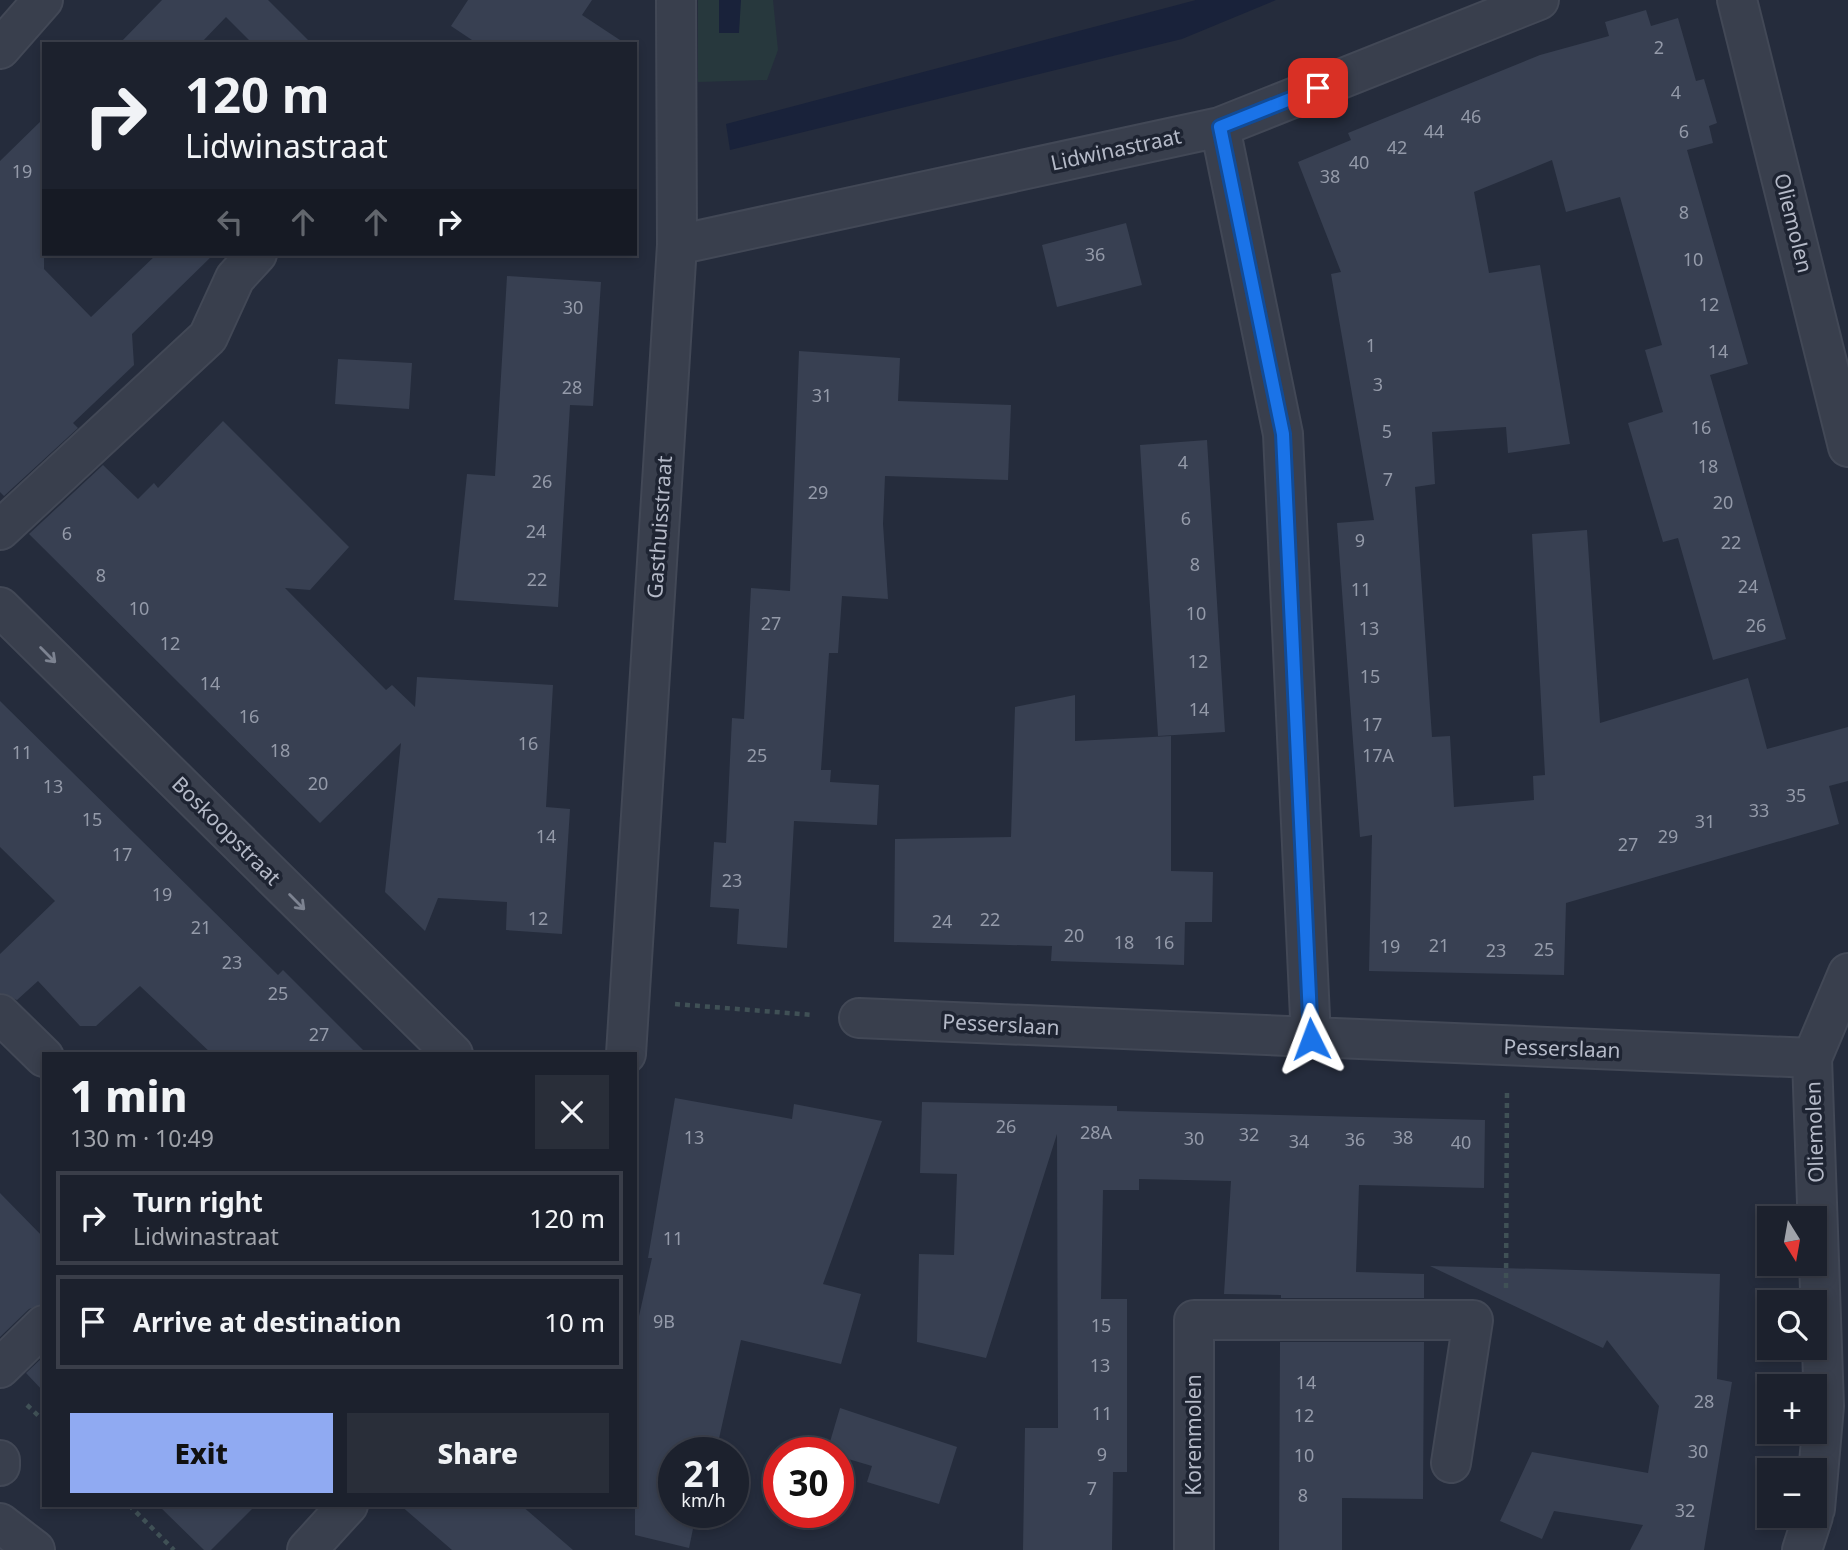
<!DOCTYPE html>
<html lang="en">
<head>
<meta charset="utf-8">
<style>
	:root { --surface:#1c212d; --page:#292e39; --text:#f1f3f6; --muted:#a0a3aa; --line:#3a3e49; --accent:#90aaf2 }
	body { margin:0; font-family:"Noto Sans",sans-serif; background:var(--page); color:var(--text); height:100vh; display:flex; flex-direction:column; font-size:26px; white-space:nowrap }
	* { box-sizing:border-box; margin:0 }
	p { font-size:23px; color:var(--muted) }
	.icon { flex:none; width:38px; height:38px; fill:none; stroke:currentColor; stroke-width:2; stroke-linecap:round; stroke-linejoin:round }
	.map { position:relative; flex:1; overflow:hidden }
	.side { position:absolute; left:42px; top:1052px; width:595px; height:455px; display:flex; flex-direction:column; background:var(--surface); border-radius:0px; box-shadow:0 4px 10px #0003,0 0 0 2px var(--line) }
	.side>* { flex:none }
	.guide { position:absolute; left:42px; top:42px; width:595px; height:214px; border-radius:0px; box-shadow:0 4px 10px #0003,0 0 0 2px var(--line); background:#1c212d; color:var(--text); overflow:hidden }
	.needle { width:46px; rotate:169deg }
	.fabs { position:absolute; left:1757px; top:1206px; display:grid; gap:14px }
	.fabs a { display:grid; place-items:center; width:70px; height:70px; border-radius:0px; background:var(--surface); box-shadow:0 4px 10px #0003,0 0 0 2px var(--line); font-size:35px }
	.speed { position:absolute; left:658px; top:1437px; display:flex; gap:14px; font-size:35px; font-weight:700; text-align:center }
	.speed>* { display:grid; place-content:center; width:91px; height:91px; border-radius:50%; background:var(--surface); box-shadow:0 4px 10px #0003,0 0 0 2px var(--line); line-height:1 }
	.speed small { font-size:18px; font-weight:400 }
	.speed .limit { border:10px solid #d22; background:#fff; color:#111 }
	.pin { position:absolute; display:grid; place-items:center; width:60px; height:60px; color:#fff; margin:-30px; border-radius:14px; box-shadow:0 4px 10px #0006 }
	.me { position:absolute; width:77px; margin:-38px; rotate:357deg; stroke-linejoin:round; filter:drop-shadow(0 0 5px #0008) }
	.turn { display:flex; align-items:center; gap:24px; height:147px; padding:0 28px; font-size:32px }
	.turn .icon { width:91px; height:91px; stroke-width:2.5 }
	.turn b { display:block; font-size:49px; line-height:60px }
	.lanes { display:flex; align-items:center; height:66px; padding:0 28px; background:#0003; justify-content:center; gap:35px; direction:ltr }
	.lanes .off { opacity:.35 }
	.round { display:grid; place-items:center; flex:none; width:74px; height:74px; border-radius:0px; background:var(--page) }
	.summary { display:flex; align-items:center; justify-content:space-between; height:119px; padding:0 28px }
	h1 { font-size:42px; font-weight:800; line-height:52px }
	.primary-button { display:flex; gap:14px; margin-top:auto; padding:14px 28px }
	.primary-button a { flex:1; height:80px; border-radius:0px; background:var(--accent); color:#111; font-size:28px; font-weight:800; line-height:80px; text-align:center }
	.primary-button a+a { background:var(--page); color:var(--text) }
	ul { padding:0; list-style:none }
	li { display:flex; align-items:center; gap:21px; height:94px; margin:0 14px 10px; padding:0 14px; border:4px solid var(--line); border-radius:0px }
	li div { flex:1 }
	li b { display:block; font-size:26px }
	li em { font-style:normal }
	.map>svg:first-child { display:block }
</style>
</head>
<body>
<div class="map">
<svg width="1848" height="1550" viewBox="0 0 1848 1550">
	<rect width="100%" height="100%" fill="#252c3c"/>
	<path fill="#27383d" d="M698,0H773L778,50L767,80L698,82Z"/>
	<path fill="#19223a" d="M719,0H741L739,33H719Z
		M1196,0H1276L1182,39L730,150L726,124Z"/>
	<path fill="#384052" d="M162,0H268L312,44H253L226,17L200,44H119Z
		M468,0H592L582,15L626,44H478L451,26Z
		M1646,10L1651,26L1678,18L1696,81L1704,79L1717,123L1709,126L1713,143L1687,150L1748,364L1710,375L1786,639L1713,660L1678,538L1663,542L1628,423L1663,412L1645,350L1662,345L1620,197L1566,212L1552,160L1474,192L1489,273L1540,265L1570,444L1508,453L1506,427L1432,432L1435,484L1415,487L1432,737L1450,736L1454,807L1534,800L1533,776L1545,775L1532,534L1587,530L1600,723L1748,678L1767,749L1848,727V781L1829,786L1839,824L1566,903L1564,975L1369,971L1372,835L1360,837L1337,523L1374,520L1331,274L1341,272L1298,162L1351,140L1348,133L1540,55L1609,36L1605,22Z
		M44,118V269L91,317L157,254H214L132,334L134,365L73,423L78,428L4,496L0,492V161Z
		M1126,223L1142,285L1057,307L1042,245Z
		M507,276L601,282L593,406L570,405L558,607L454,600L467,474L495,476Z
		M799,351L900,358L898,401L1011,405L1008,480L885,476L883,524L888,599L842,596L838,653H829L821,770H831L830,782L879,785L877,825L794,821L787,948L737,944L739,909L710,907L714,842L726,843L732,718L744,719L751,588L790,591Z
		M338,359L412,363L409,409L335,404Z
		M223,421L349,547L310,590L285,588L386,690L392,685L415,707L417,677L553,685L546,807L570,809L562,934L506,930L507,902L438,898L425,931L385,892L401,743L320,823L29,534L103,465L138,499L154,483L158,488Z
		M1207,440L1225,732L1158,736L1140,445Z
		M1075,695V741L1171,736V871L1213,872L1212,922H1185L1184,965L1051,961L1052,946L894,942L895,839L1011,837L1015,707Z
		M0,701L278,975L283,970L367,1054H212L140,986L96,1026H80L38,981L17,1000L0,993V954L55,901L0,847Z
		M675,1098L792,1119L794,1104L882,1121L823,1284L861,1294L841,1364L741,1340L716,1452H674V1512H702L699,1525L694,1524L689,1548L635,1535V1334L652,1258H648Z
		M922,1102L1117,1106V1111L1485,1120L1484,1188L1359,1185L1356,1272L1424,1274V1298H1281V1295L1224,1294L1231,1181L1139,1179V1190H1103L1101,1299H1127V1472H1113L1112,1550H1023L1025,1428H1058L1057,1134L986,1358L917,1342L919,1254L954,1255L957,1174L920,1173Z
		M0,1193L44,1238V1304L29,1309L0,1337Z
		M1430,1266L1720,1274L1717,1379L1732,1382L1704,1550H1630L1643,1525L1554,1511L1542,1539L1500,1521L1532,1452L1648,1473L1659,1406L1607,1340L1603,1348Z
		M1280,1342H1424L1423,1499L1342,1498V1550H1279Z
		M44,1356V1392L26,1373Z
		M840,1408L957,1447L939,1504L867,1482L872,1466L838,1456V1452H827Z
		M158,1505H256L211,1550H204Z
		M400,1505H521L573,1550H452Z"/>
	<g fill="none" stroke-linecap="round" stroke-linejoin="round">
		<g stroke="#424856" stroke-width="42">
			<path id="minor" d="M1737,0L1848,447
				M0,49L43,0
				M1220,127L1283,434L1311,1039
				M677,245L1220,127L1539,0
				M0,530L208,337L235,278L257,254
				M0,607L453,1054
				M0,1014L44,1057
				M859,1018L1812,1058
				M626,1054L677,245L676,0
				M0,1368L44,1325
				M0,1460V1466
				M1815,1509L1824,1406L1812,1058L1848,973
				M0,1523L35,1550
				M307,1550L348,1505
				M1194,1550V1320H1473L1451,1463
				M1802,1550L1813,1516"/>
		</g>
		<path stroke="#405156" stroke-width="4.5" stroke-dasharray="5 5" stroke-linecap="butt" d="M675,1004L813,1015
			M1506,1288L1507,1090
			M27,1405L44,1421
			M129,1505L174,1550"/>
		<use href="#minor" stroke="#393f4d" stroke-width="38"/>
	</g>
	<defs><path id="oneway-shaft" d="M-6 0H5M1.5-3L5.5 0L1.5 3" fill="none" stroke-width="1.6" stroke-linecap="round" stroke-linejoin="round" transform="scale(1.75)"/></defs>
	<g stroke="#7d8391">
		<use href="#oneway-shaft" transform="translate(48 655) rotate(45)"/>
		<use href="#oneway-shaft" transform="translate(297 902) rotate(45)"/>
	</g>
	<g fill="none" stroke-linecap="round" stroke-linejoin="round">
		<g stroke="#114b97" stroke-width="18">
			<path id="route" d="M1311,1039L1283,434L1220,127L1318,88"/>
		</g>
		<use href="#route" stroke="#1a73e8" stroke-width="12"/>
	</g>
	<g text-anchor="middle" stroke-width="7" stroke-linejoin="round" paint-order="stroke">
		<g font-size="18" fill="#949aa9">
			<text x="1659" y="54">2</text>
			<text x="1676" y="99">4</text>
			<text x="1471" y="123">46</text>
			<text x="1434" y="138">44</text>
			<text x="1684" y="138">6</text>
			<text x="1397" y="154">42</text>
			<text x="1359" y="169">40</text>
			<text x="22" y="178">19</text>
			<text x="1330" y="183">38</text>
			<text x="1684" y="219">8</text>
			<text x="1095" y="261">36</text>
			<text x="1693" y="266">10</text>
			<text x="1709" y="311">12</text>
			<text x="573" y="314">30</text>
			<text x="1371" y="352">1</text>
			<text x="1718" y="358">14</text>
			<text x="1378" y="391">3</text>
			<text x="572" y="394">28</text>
			<text x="822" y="402">31</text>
			<text x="1701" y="434">16</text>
			<text x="1387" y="438">5</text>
			<text x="1183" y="469">4</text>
			<text x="1708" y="473">18</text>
			<text x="1388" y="486">7</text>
			<text x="542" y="488">26</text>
			<text x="818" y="499">29</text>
			<text x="1723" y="509">20</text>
			<text x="1186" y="525">6</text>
			<text x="536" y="538">24</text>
			<text x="67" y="540">6</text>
			<text x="1360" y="547">9</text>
			<text x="1731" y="549">22</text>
			<text x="1195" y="571">8</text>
			<text x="101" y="582">8</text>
			<text x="537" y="586">22</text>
			<text x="1748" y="593">24</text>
			<text x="1361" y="596">11</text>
			<text x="139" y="615">10</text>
			<text x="1196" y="620">10</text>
			<text x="771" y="630">27</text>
			<text x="1756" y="632">26</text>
			<text x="1369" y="635">13</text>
			<text x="170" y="650">12</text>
			<text x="1198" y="668">12</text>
			<text x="1370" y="683">15</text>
			<text x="210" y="690">14</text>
			<text x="1199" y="716">14</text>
			<text x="249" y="723">16</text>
			<text x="1372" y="731">17</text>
			<text x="528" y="750">16</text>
			<text x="280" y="757">18</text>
			<text x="22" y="759">11</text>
			<text x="757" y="762">25</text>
			<text x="1378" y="762">17A</text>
			<text x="318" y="790">20</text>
			<text x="53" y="793">13</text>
			<text x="1796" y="802">35</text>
			<text x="1759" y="817">33</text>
			<text x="92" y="826">15</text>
			<text x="1705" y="828">31</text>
			<text x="546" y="843">14</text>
			<text x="1668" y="843">29</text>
			<text x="1628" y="851">27</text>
			<text x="122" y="861">17</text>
			<text x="732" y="887">23</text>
			<text x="162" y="901">19</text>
			<text x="538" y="925">12</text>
			<text x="990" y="926">22</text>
			<text x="942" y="928">24</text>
			<text x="201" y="934">21</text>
			<text x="1074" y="942">20</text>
			<text x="1124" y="949">18</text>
			<text x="1164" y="949">16</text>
			<text x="1439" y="952">21</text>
			<text x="1390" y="953">19</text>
			<text x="1544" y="956">25</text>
			<text x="1496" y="957">23</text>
			<text x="232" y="969">23</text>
			<text x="278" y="1000">25</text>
			<text x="319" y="1041">27</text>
			<text x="1006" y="1133">26</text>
			<text x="1096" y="1139">28A</text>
			<text x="1249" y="1141">32</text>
			<text x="694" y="1144">13</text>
			<text x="1403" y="1144">38</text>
			<text x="1194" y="1145">30</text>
			<text x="1355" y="1146">36</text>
			<text x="1299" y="1148">34</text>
			<text x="1461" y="1149">40</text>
			<text x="673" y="1245">11</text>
			<text x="664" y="1328">9B</text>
			<text x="1101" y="1332">15</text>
			<text x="1100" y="1372">13</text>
			<text x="1306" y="1389">14</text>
			<text x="1704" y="1408">28</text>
			<text x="1102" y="1420">11</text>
			<text x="1304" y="1422">12</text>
			<text x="1698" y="1458">30</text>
			<text x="1102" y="1461">9</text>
			<text x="1304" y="1462">10</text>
			<text x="1092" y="1495">7</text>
			<text x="1303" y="1502">8</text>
			<text x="1685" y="1517">32</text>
		</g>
		<g font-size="21" fill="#b5bac8" stroke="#1e2432">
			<text transform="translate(1116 150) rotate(-12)" y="7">Lidwinastraat</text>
			<text transform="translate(1793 223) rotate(76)" y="7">Oliemolen</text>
			<text transform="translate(660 527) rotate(-86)" y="7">Gasthuisstraat</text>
			<text transform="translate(226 831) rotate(45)" y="7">Boskoopstraat</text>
			<text transform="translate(1001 1025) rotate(3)" y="7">Pesserslaan</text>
			<text transform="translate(1562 1049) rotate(2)" y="7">Pesserslaan</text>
			<text transform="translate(1815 1132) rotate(-92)" y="7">Oliemolen</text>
			<text transform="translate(1194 1435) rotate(-90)" y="7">Korenmolen</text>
		</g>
	</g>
</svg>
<div class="fabs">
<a><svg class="needle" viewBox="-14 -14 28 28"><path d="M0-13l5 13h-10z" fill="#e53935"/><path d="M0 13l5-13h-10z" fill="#a0a3aa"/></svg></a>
<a><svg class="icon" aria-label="search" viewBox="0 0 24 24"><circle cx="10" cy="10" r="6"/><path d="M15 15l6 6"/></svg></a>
<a>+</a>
<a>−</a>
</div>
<div class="speed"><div>21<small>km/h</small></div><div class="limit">30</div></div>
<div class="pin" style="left:1318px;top:88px;background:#d93025"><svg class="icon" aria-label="arrive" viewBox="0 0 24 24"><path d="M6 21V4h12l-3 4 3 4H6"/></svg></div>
<svg class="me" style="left:1311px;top:1039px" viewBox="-20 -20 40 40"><path d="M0-17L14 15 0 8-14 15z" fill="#1a73e8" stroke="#fff" stroke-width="4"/></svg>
<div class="guide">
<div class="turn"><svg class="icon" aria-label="right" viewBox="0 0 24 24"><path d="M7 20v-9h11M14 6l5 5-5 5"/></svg><div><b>120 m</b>Lidwinastraat</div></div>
<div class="lanes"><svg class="icon off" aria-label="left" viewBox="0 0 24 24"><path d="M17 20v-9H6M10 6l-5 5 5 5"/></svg><svg class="icon off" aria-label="ahead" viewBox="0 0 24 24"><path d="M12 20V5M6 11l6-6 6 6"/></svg><svg class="icon off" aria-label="ahead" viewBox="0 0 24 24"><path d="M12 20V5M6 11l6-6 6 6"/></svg><svg class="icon" aria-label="right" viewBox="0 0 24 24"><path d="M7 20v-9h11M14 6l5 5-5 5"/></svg></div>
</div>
<section class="side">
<div class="summary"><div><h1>1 min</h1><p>130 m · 10:49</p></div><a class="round"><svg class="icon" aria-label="close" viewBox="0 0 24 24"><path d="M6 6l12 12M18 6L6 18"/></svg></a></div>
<ul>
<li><svg class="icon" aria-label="right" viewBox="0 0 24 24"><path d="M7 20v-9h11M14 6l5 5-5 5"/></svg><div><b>Turn right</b><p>Lidwinastraat</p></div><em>120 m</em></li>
<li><svg class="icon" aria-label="arrive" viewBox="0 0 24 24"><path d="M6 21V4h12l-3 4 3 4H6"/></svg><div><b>Arrive at destination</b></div><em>10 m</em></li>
</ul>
<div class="primary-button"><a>Exit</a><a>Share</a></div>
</section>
</div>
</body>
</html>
